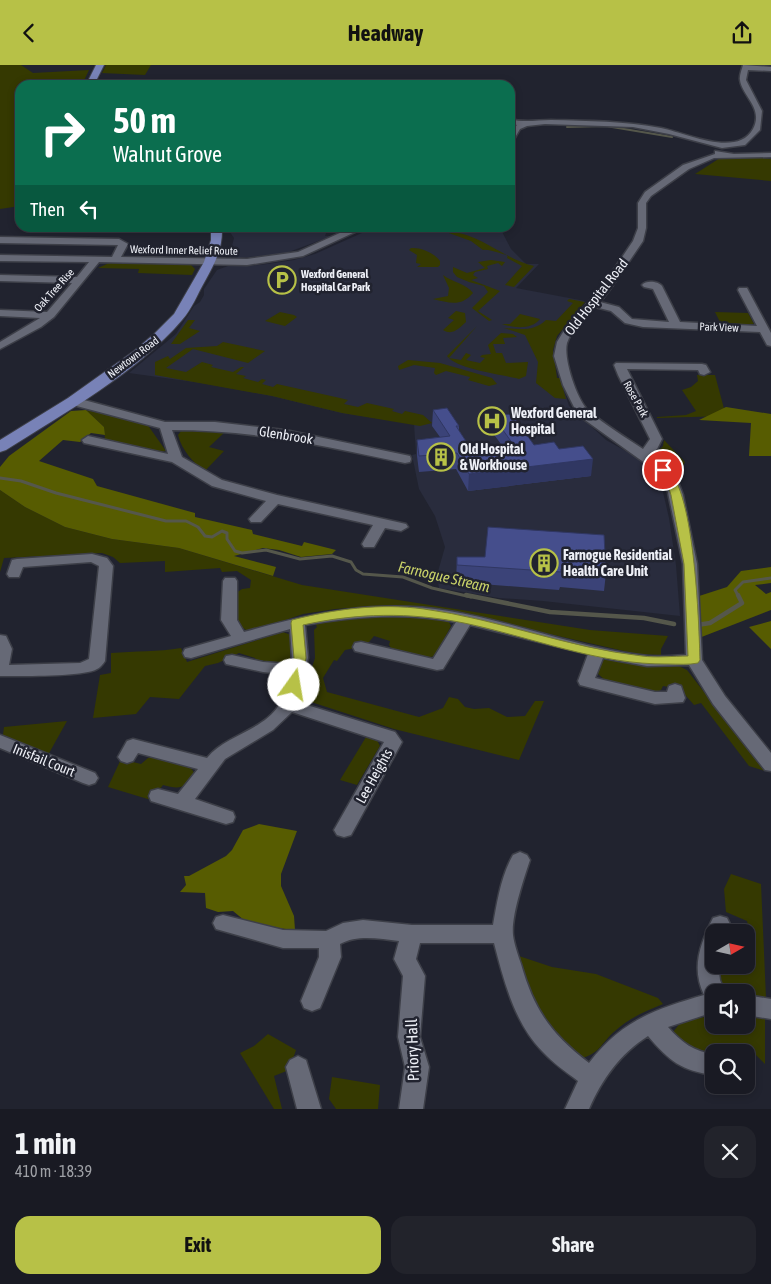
<!DOCTYPE html>
<html lang="en">
<head>
<meta charset="utf-8">
<style>
	:root { --surface:#191a23; --page:#22232b; --text:#f1f3f6; --muted:#9fa1a6; --line:#373841; --accent:#b7c147 }
	body { margin:0; font-family:"Asap Condensed",sans-serif; background:var(--page); color:var(--text); height:100vh; display:flex; flex-direction:column; font-size:19px; white-space:nowrap }
	* { box-sizing:border-box; margin:0 }
	p { font-size:16px; color:var(--muted) }
	.icon { flex:none; width:28px; height:28px; fill:none; stroke:currentColor; stroke-width:2; stroke-linecap:round; stroke-linejoin:round }
	.map { position:relative; height:1044px; overflow:hidden }
	.sheet { display:flex; flex-direction:column; background:var(--surface); flex:1 }
	.sheet>* { flex:none }
	.top-card { position:absolute; left:15px; top:15px; width:500px; height:152px; border-radius:15px; box-shadow:0 2px 8px #0003,0 0 0 1px var(--line); background:#0b6e4f; color:#fff; overflow:hidden }
	.needle { width:32px; rotate:81deg }
	.tools { position:absolute; left:705px; top:859px; display:grid; gap:10px }
	.tools a { display:grid; place-items:center; width:50px; height:50px; border-radius:10px; background:var(--surface); box-shadow:0 2px 8px #0003,0 0 0 1px var(--line); font-size:25px }
	.pin { position:absolute; display:grid; place-items:center; width:42px; height:42px; color:#fff; margin:-21px; border:2px solid #fff; border-radius:50%; box-shadow:0 1px 5px #0007 }
	.me { position:absolute; width:55px; margin:-28px; rotate:13deg; stroke-linejoin:round; filter:drop-shadow(0 0 4px #0008) }
	.turn { display:flex; align-items:center; gap:18px; height:105px; padding:0 15px; font-size:22px }
	.turn .icon { width:65px; height:65px; stroke-width:2.5 }
	.turn b { display:block; font-size:35px; line-height:42px }
	.then { display:flex; align-items:center; height:48px; padding:0 15px; background:#0003; gap:10px; font-size:19px }
	.round { display:grid; place-items:center; flex:none; width:52px; height:52px; border-radius:15px; background:var(--page) }
	.head { display:flex; align-items:center; justify-content:space-between; height:85px; padding:0 15px }
	h1 { font-size:30px; font-weight:700; line-height:38px }
	.cta { display:flex; gap:10px; margin-top:auto; padding:10px 15px }
	.cta a { flex:1; height:58px; border-radius:15px; background:var(--accent); color:#111; font-size:20px; font-weight:700; line-height:58px; text-align:center }
	.cta a+a { background:var(--page); color:var(--text) }
	header { display:flex; justify-content:space-between; align-items:center; height:65px; padding:0 15px; background:var(--accent); color:#111; font-size:22px; font-weight:700 }
	.map>svg:first-child { display:block }
</style>
</head>
<body>
<header><svg class="icon" aria-label="back" viewBox="0 0 24 24"><path d="M15 5l-7 7 7 7"/></svg>Headway<svg class="icon" aria-label="share" viewBox="0 0 24 24"><path d="M12 15V3M7 8l5-5 5 5M5 13v7h14v-7"/></svg></header>
<div class="map">
<svg width="771" height="1044" viewBox="0 0 771 1044">
	<rect width="100%" height="100%" fill="#21232f"/>
	<path fill="#292c3d" d="M420,162L437,166L500,163L511,184L526,199H539L516,223L585,236L557,271L553,285L557,313H560L569,341L606,375L640,394L650,403L663,427L669,453L676,500L680,551L543,536L499,533L439,523L437,510L445,482L435,451L419,424L412,390L416,389L414,359L342,348L272,331L201,318L129,308L176,269L194,241L200,237L204,230V224L217,205L228,201L260,200L294,195L315,189L373,163Z
		M227,163H328L325,171H332L286,188L240,193L233,192L230,189L234,173Z"/>
	<path fill="#353901" d="M0,0H21L33,8L89,5L82,20H20V141L0,144Z
		M106,0H151L145,10L102,8Z
		M753,92L771,94V116L695,109L720,93Z
		M446,167C479,166 504,195 534,201L514,222L505,220L522,201L507,193L508,190C499,189 491,184 483,185L471,176Z
		M411,183C421,182 434,188 440,196V200L438,202H417L421,199L416,198L417,190L409,185Z
		M491,195L505,197L502,201L498,198L487,201L488,204L475,207L473,210L478,213L471,215L500,226L478,246L492,255L489,256L472,243L488,227L484,221L469,217L457,212L453,207V202L467,208L485,203L478,197Z
		M109,198L191,200L195,204L192,210L138,208L139,204L98,203Z
		M443,210C452,217 467,219 473,228C461,242 450,238 433,234L448,231L449,223Z
		M569,234L585,237L557,271L553,285L557,313H560L566,334L555,333L536,318L538,297L525,270L504,263C519,264 534,267 546,255L556,256L573,238L567,236Z
		M456,246L465,248L466,257C459,263 453,271 443,265L454,255L448,253Z
		M280,247L294,250L297,252L285,261L265,256Z
		M715,247L748,248L754,259H721Z
		M520,249L540,254C532,265 513,263 502,259H510Z
		M188,255H195L189,263L200,266L180,279H171Z
		M477,261L449,293L461,295L466,288L471,290L466,295L480,298L485,293L480,292L482,290L491,289L488,280L501,268L513,269L517,272L503,273L505,279H493L496,288H502L506,298L528,297L526,311L519,314C501,309 458,305 447,291Z
		M223,277L265,286L248,298L193,284L166,303L186,307L202,297L213,300L211,302L233,307L241,302H244L236,309L246,311L243,313L258,317L262,314L266,315L262,319L273,322L277,319L340,333L348,335L344,339L358,342L367,338L394,344L392,346L402,349L405,346L423,350L432,358L420,361L342,348L272,331L155,310V297L168,291L170,294L186,283L217,281Z
		M408,295L440,298L492,313L497,319L489,321L468,315L470,312L446,306L436,310L434,308L435,303L414,300L399,305L398,301Z
		M697,310H715L726,351L657,353V352L686,350L696,346L682,325L691,322L698,316Z
		M86,345L147,359L166,386L160,387L105,375L104,362Z
		M191,364L226,366L209,382L224,386L204,407C193,396 182,386 178,370L181,366Z
		M664,375L685,397L679,409L656,391V388L663,381Z
		M0,425L25,442L65,462L112,474L179,483L302,520L590,565L668,571L661,584V590L637,589L462,549L428,543L377,541L335,544L303,549L259,564L246,565C232,556 235,543 236,528L242,524L250,523L251,515L237,506L222,507L220,503L165,507V496L120,498L113,492L102,488L4,493L0,507Z
		M371,550C396,550 427,547 449,557L451,561L435,591C422,595 406,589 393,586L389,580L390,576L374,571L369,577H359L355,583L345,585L337,596L334,595L323,613L327,627L419,652L443,643L449,632L458,634L465,642L474,644L489,643L507,652L525,651L535,636H544L519,695L394,664L305,635L304,627L315,593L314,565L317,562L315,558Z
		M283,567L291,570L290,594L285,598L256,595L255,593L239,588L218,598L205,601L179,634L150,632L136,649L93,653L100,610L111,608V588C135,586 158,587 181,583L187,597Z
		M606,594L677,600L687,605L765,706L749,701L701,638L694,640L680,624L663,621L661,625L654,628L606,616L597,608L600,596Z
		M67,656L48,690L3,670L4,662Z
		M366,672L377,675L380,681L357,720L340,715Z
		M156,691C168,695 194,696 195,712C184,724 178,724 163,720L151,735L108,722L121,694L141,699L148,693Z
		M731,809L761,819L766,933L746,931V928L727,927L719,924L714,900H746V871L750,869L747,856L726,847L724,824Z
		M516,890L552,902L596,909L658,933L663,939C646,946 629,953 615,966C602,977 601,987 583,993L560,979L539,954Z
		M746,947L765,951V999L754,988L744,982L735,984L733,987L714,988V994L679,977L673,967L681,957L714,950V960H746Z
		M268,969L296,985L289,1005L274,1011L282,1044H274L240,988L254,981Z
		M332,1012L380,1020L378,1044H336L329,1034Z"/>
	<path fill="#575c01" d="M726,342L771,349V391H749L751,358L699,355Z
		M86,345L104,362L105,370L91,368L80,377L63,375L39,396L93,414L97,421L195,448V452L252,465L253,469L302,481L304,477L336,485L332,489L301,492L279,485L263,483L234,491L276,502L273,511L179,483L112,474L65,462L25,442L0,425V402L9,391L71,346Z
		M771,502V518L755,520L766,529L771,527V545L699,573L696,532L727,522L741,506Z
		M771,556V584L749,562Z
		M259,759L297,766L281,809V821L294,851L295,865L250,860L233,846L218,847L206,843L205,828L180,827L186,820L184,811H189L226,791L232,785L243,765Z"/>
	<g fill="none" stroke-linecap="round" stroke-linejoin="round">
		<path stroke="#55574b" stroke-width="2" d="M567,62L606,61L672,72"/>
		<path stroke="#55574b" stroke-width="3" d="M0,413L21,416L56,428L166,456H186L198,462L205,471L212,472L222,466L227,468V474L235,486L242,488L266,485L300,494L332,491L351,497L356,505L363,509L403,512L432,523L471,532
			M739,532L735,525L743,517L771,513"/>
		<path stroke="#55574b" stroke-width="4.5" d="M466,530L550,547L644,553L674,559
			M697,560L710,558L742,538L738,530"/>
		<g stroke="#3d3f48" stroke-width="3">
			<path id="minor" d="M743,0L771,2V6L748,5L746,15L762,46L760,65L745,80L722,83L669,69L633,62L545,59L527,61L520,64L513,76H510V68L517,60L510,58V54C524,58 537,55 551,55C588,56 625,56 661,63C686,68 737,93 753,64C764,43 742,31 740,15C739,11 742,4 743,0Z
				M715,86L734,89L771,88V92L714,93L689,104L651,131L646,138V163L643,176L611,223L600,237L619,242L632,254L669,257L653,224L644,222L642,220C646,215 658,216 662,221L680,257L757,261L738,225L739,223H747L771,268V281L767,280L760,267L643,262L625,258L611,246L595,242C586,252 571,265 567,278C563,293 577,336 589,346C605,360 625,372 643,384L650,374L618,310L614,300L616,298L702,299L706,300L710,307L704,310L700,309L698,305L627,304L662,374L657,384L651,390L677,414L683,430L697,499L702,595L725,631L771,688V706L765,705L713,639L689,600L647,601L603,593L595,613L655,627H667L669,621L675,619L681,621L685,633L683,637L655,639L580,620L578,616L588,589L470,560L443,604L437,605L355,586L353,582L355,578L361,577L433,594L456,557C405,547 356,551 305,560L308,593L297,637L395,667L402,677L351,770L344,772L337,770L334,765L384,677L292,647L273,665L225,694L195,734L233,747L235,752L233,757L226,759L151,736L149,731L151,726L158,724L178,729L198,704L138,688L133,696L127,698L121,696L118,692L127,676L133,674L207,693C225,670 263,666 279,640C284,632 285,619 288,610L263,607L226,599L224,595L226,591L232,590L263,597L290,599L292,593L290,564L191,593L185,592L183,588L185,584L231,571L221,555L223,516L225,513H235L237,516V555L244,567C311,548 378,534 449,546C516,557 580,584 648,591C660,592 673,591 686,590L683,499L666,418L649,401L578,350L563,320L554,291L557,277L565,264L604,219L633,176L638,163V138L645,127L683,100L715,89Z
				M353,162H366L303,191L247,200L99,197L54,252L41,262L0,284V277L40,253L0,251V245L47,247L72,218L0,216V210L77,212L89,197L0,196V190L112,192L118,180L0,178V172L119,174L128,179L121,192L247,194L298,187Z
				M73,332L165,357H215L285,365L410,391L411,394L410,397L405,398C325,381 254,365 172,365L182,392L222,415L277,430L406,459L408,462L401,466L385,463L374,482H364L362,479L373,460L278,439L261,457H251L249,454L266,436L212,421L172,397L84,378L82,375L88,371L168,389L160,363L69,339L67,336L69,333Z
				M92,489L107,493L113,501L105,596C103,599 100,603 97,604C84,612 19,611 0,611V570L6,571L12,584L9,600L80,598L89,594L99,501L91,497L23,502L19,512H9L7,509L12,495L17,494Z
				M0,670L95,708L98,713L95,718L89,720L83,718L0,683Z
				M520,787L527,790L530,795C524,813 511,851 513,870C514,879 518,890 521,899C534,945 551,969 589,998C621,956 655,944 704,930C691,903 700,879 713,853L720,851L727,853L730,859L727,868H714V900H718L720,915L725,928H714V947L668,962C681,977 694,987 714,989V1010C682,1006 669,996 648,971C620,989 602,1014 589,1044H565L578,1016C566,1007 553,998 542,986C514,957 504,916 494,878H420L416,894L425,911L420,972L429,1002L423,1044H399L405,1002L398,972L403,911L394,894L399,876C380,874 358,869 340,879L341,892L323,936L320,943L312,946L304,943L301,936L319,892V883H283L216,864L213,858L216,852L223,850L283,865L326,866L343,858L363,855L412,860H493C497,837 501,811 513,790Z
				M746,930L771,934V954L746,950Z
				M298,991L306,995L321,1044H297L286,1002L290,995Z"/>
		</g>
		<g stroke="#3d3f48" stroke-width="2">
			<path id="major" d="M96,0H104L94,20H86Z
				M211,162H222C223,183 215,198 205,216C198,228 192,244 182,255C138,307 63,349 6,385L0,387V375L68,333L134,286L154,269L174,249L204,197L211,175Z"/>
		</g>
		<use href="#minor" fill="#666976" fill-rule="evenodd"/>
		<use href="#major" fill="#7882b7" fill-rule="evenodd"/>
	</g>
	<path fill="#3b4378" d="M277,162H299L296,165Z
		M433,345L459,361V366L473,387L504,383L492,367L493,351L534,380L559,384L591,411L468,426L456,404L419,407L417,391V375L440,372L432,361Z
		M457,492L606,508L604,526L560,522L559,525L456,517Z"/>
	<path fill="#303762" d="M593,394L591,411L468,426L469,409Z"/>
	<path fill="#454e8c" stroke="#303762" d="M447,343L459,361H456L473,387L515,382L493,351L512,349L534,380L554,377L559,384L583,381L593,394L469,409L457,388L419,391L417,375L450,371L433,345Z
		M488,462L604,470L606,508L561,504V507L457,500V492H485Z"/>
	<path fill="#b7c147" stroke="#777d2e" d="M663,402C695,412 699,564 700,595L698,598C689,600 678,599 668,599C599,600 531,572 464,558C410,547 357,548 303,560L306,593L300,620L294,624L287,620L294,593L291,558L292,555C334,544 381,538 424,544C498,554 568,583 642,591C657,593 673,591 688,591L684,499L671,430L667,417L658,405Z"/>
	<defs>
		<g id="parking-ring" transform="scale(1.4375)"><circle r="9.5" fill="#21232f" stroke="#b7c147" stroke-width="1.5"/><path d="M-3.5-5.5H1a3.5 3.5 0 0 1 0 7H-1V5.5H-3.5ZM-1-3.4V-.6H.8a1.4 1.4 0 0 0 0-2.8Z" fill="#b7c147"/></g>
		<g id="hospital-ring" transform="scale(1.4375)"><circle r="9.5" fill="#21232f" stroke="#b7c147" stroke-width="1.5"/><path d="M-5-5h3v3.5h4V-5h3V5h-3V1.5h-4V5h-3Z" fill="#b7c147"/></g>
		<g id="building-ring" transform="scale(1.4375)"><circle r="9.5" fill="#21232f" stroke="#b7c147" stroke-width="1.5"/><path d="M-4-6H4V6H1V3H-1V6H-4ZM-2.5-4.3h1.7v1.8h-1.7ZM.8-4.3h1.7v1.8H.8ZM-2.5-1h1.7V.8h-1.7ZM.8-1h1.7V.8H.8Z" fill="#b7c147"/></g>
	</defs>
	<g fill-rule="evenodd">
		<use href="#parking-ring" x="282" y="215"/>
		<use href="#hospital-ring" x="492" y="356"/>
		<use href="#building-ring" x="441" y="392"/>
		<use href="#building-ring" x="544" y="498"/>
	</g>
	<g text-anchor="middle" stroke-width="5" stroke-linejoin="round" paint-order="stroke">
		<g font-size="11" fill="#eef0f7" stroke="#21232f">
			<text transform="translate(184 185) rotate(1)" y="4">Wexford Inner Relief Route</text>
			<text transform="translate(54 225) rotate(-48)" y="4">Oak Tree Rise</text>
			<text transform="translate(719 262) rotate(2)" y="4">Park View</text>
			<text transform="translate(133 292) rotate(-37)" y="4">Newtown Road</text>
			<text transform="translate(636 334) rotate(61)" y="4">Rose Park</text>
		</g>
		<g font-size="11" font-weight="bold" fill="#eef0f7" stroke="#21232f" text-anchor="start">
			<text x="301" y="213">Wexford General<tspan x="301" dy="13">Hospital Car Park</tspan></text>
		</g>
		<g font-size="14" fill="#eef0f7" stroke="#21232f">
			<text transform="translate(596 232) rotate(-52)" y="5">Old Hospital Road</text>
			<text transform="translate(286 370) rotate(9)" y="5">Glenbrook</text>
			<text transform="translate(44 695) rotate(22)" y="5">Inisfail Court</text>
			<text transform="translate(374 711) rotate(-61)" y="5">Lee Heights</text>
		</g>
		<g font-size="14" font-weight="bold" fill="#eef0f7" stroke="#21232f" text-anchor="start">
			<text x="511" y="353">Wexford General<tspan x="511" dy="16">Hospital</tspan></text>
			<text x="460" y="389">Old Hospital<tspan x="460" dy="16">&amp; Workhouse</tspan></text>
			<text x="563" y="495">Farnogue Residential<tspan x="563" dy="16">Health Care Unit</tspan></text>
		</g>
		<g font-size="15" font-style="italic" fill="#cad369" stroke="#21232f">
			<text transform="translate(444 512) rotate(13)" y="5">Farnogue Stream</text>
		</g>
		<g font-size="16" fill="#eef0f7" stroke="#21232f">
			<text transform="translate(412 985) rotate(-92)" y="6">Priory Hall</text>
		</g>
	</g>
</svg>
<div class="tools">
<a><svg class="needle" viewBox="-14 -14 28 28"><path d="M0-13l5 13h-10z" fill="#e53935"/><path d="M0 13l5-13h-10z" fill="#9fa1a6"/></svg></a>
<a><svg class="icon" aria-label="sound" viewBox="0 0 24 24"><path d="M4 9h4l5-4v14l-5-4H4zM17 9q2 3 0 6"/></svg></a>
<a><svg class="icon" aria-label="search" viewBox="0 0 24 24"><circle cx="10" cy="10" r="6"/><path d="M15 15l6 6"/></svg></a>
</div>
<div class="pin" style="left:663px;top:405px;background:#d93025"><svg class="icon" aria-label="arrive" viewBox="0 0 24 24"><path d="M6 21V4h12l-3 4 3 4H6"/></svg></div>
<svg class="me" style="left:294px;top:620px" viewBox="-20 -20 40 40"><circle r="19" fill="#fff"/><path d="M0-13L10 11 0 6-10 11z" fill="#b7c147"/></svg>
<div class="top-card">
<div class="turn"><svg class="icon" aria-label="right" viewBox="0 0 24 24"><path d="M7 20v-9h11M14 6l5 5-5 5"/></svg><div><b>50 m</b>Walnut Grove</div></div>
<div class="then">Then<svg class="icon" aria-label="left" viewBox="0 0 24 24"><path d="M17 20v-9H6M10 6l-5 5 5 5"/></svg></div>
</div>
</div>
<section class="sheet">
<div class="head"><div><h1>1 min</h1><p>410 m · 18:39</p></div><a class="round"><svg class="icon" aria-label="close" viewBox="0 0 24 24"><path d="M6 6l12 12M18 6L6 18"/></svg></a></div>
<div class="cta"><a>Exit</a><a>Share</a></div>
</section>
</body>
</html>
